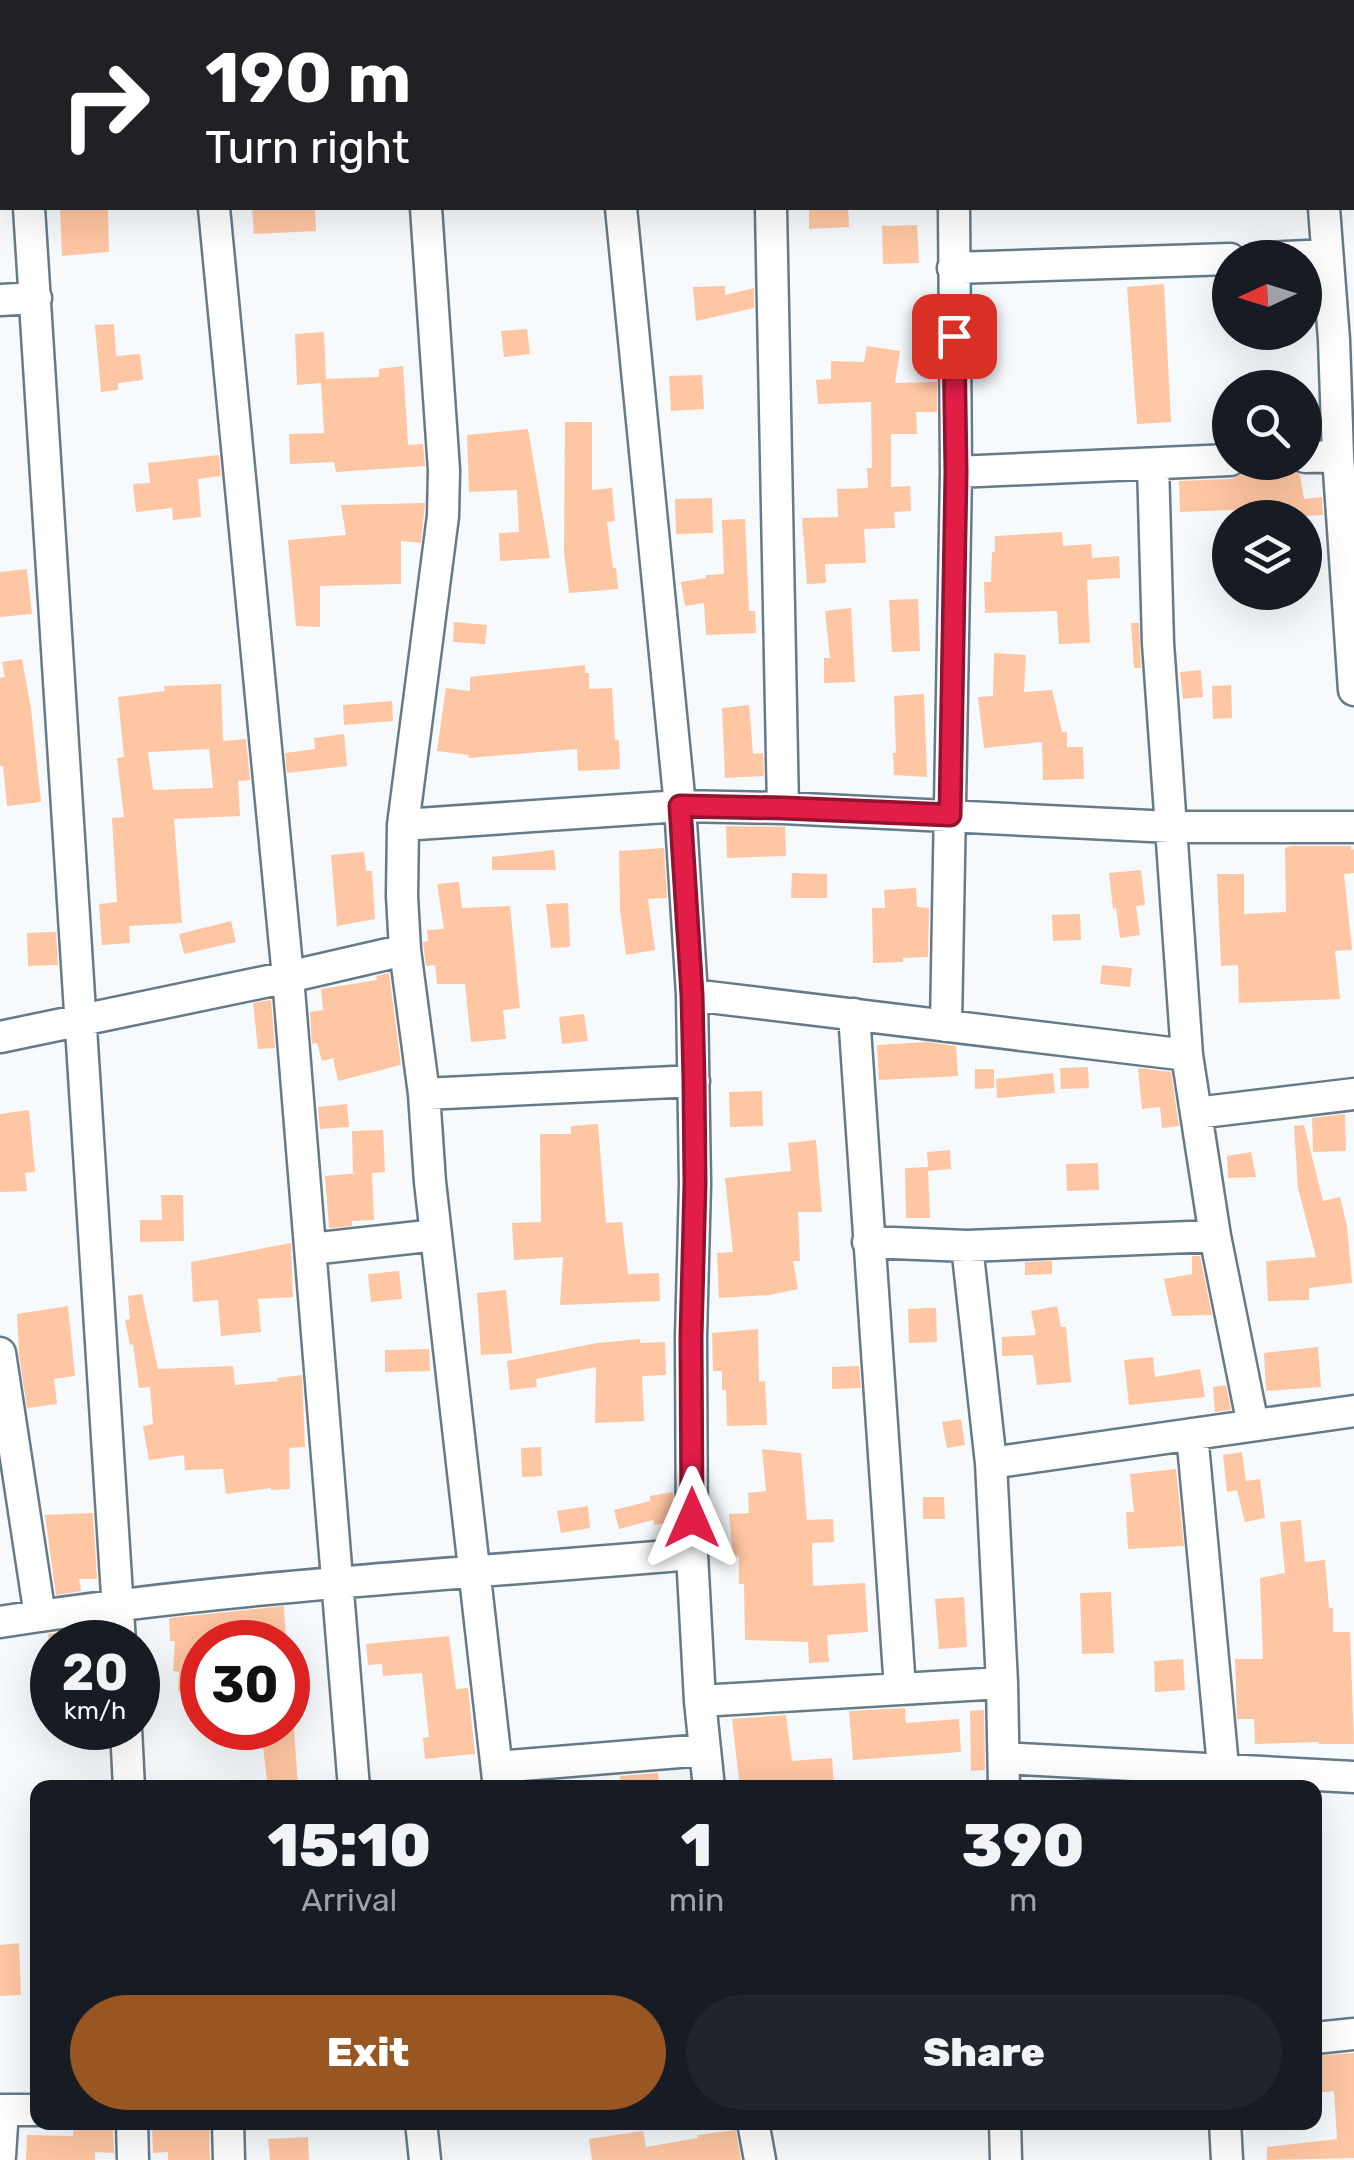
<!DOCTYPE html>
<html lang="en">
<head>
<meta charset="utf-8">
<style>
	:root { --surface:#171b24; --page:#20242c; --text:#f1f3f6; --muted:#9ea1a6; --accent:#985623 }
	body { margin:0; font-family:Rubik,sans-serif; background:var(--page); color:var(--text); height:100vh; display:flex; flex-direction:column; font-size:38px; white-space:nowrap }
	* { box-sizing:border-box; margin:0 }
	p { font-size:32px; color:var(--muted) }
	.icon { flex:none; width:55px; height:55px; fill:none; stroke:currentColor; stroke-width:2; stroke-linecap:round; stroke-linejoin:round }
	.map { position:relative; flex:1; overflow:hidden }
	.drawer { position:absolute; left:30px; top:1780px; width:1292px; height:350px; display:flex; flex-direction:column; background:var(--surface); border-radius:20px; box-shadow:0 10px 40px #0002 }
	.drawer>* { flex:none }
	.hud { position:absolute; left:0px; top:0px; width:1355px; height:210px; box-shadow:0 10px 40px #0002; background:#202124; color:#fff; overflow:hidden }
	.needle { width:65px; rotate:266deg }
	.buttons { position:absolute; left:1212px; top:240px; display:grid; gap:20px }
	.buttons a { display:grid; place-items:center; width:110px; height:110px; border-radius:50%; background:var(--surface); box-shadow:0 10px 40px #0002; font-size:50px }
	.speed { position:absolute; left:30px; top:1620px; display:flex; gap:20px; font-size:50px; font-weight:700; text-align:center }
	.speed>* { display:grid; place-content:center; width:130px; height:130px; border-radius:50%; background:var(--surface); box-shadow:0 10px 40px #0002; line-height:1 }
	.speed small { font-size:25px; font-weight:400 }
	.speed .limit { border:15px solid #d22; background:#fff; color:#111 }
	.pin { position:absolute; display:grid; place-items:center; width:85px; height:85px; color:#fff; margin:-42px; border-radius:20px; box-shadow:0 5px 15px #0006 }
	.me { position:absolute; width:110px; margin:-55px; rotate:0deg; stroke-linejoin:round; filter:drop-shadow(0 0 8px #0008) }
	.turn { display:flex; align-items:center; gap:35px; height:210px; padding:0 40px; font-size:45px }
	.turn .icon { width:130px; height:130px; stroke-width:2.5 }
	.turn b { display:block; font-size:70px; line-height:85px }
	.eta { display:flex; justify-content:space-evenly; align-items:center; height:170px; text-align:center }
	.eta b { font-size:60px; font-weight:800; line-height:70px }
	.button { display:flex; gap:20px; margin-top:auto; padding:20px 40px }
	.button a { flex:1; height:115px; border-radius:60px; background:var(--accent); color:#fff; font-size:40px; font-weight:800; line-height:115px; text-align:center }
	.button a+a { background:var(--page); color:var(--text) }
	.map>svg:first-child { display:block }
</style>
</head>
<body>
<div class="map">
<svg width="1354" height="2160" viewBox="0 0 1354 2160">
	<rect width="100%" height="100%" fill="#f6fafd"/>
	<path fill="#fec6a2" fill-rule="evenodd" d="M60,208H108L109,252L62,256Z
		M252,208H315L316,231L254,234Z
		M809,208H848L849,227L809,229Z
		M917,225L919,263L883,264L882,226Z
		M1164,284L1171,422L1137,424L1127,287Z
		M725,286V295L754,288V308L696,321L693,287Z
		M114,324L116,356L140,354L143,380L118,383V390L101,392L95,325Z
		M527,329L530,354L504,357L501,331Z
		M324,332L326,379L379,377V369L403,366L408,445L423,444L425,466L336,472L334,462L290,464L289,434L324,433L321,383L297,385L295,334Z
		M867,346L900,351L895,383L937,382V412H916L917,434H891V487L910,486L911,511L894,512L895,528L864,529L866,563L825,564L826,583L807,584L802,518L838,517L837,489L868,488L867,468H872L871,402L818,404L816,380L831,379V361L864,362Z
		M702,375L704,409L671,411L669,376Z
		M565,422H592V490L612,488L615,521L607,522L613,568H616L618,589L569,593L564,552Z
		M528,429L550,558L500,561L499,533L519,532L517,490L469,492L467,435Z
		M219,455L221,476L198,479L201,517L173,520L172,508L136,512L133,484L150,483L148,463Z
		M1289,467L1300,475L1304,499L1322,497L1323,515L1260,518L1259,509L1180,512L1179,481L1231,479L1243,473Z
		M712,498L713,533L676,534L675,499Z
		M425,503L421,543L401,541V584L320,586V627L296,626L288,540L346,535L341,505Z
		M745,519L749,611H755L756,633L706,635L704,603L685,606L681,582L706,578V575L724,574L722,520Z
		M1062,532L1063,546L1091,544L1092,558L1119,556L1120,578L1087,580L1090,643L1059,644L1057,611L985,613L984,582H991L992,552H995V536Z
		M27,569L32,614L0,617V572Z
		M918,599L920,651L892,652L889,600Z
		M851,608L855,682L824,683V658H830L825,611Z
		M454,622L487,625L485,644L453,642Z
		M1131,623H1139L1141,668H1134Z
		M994,653L1026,655L1024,692L1052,690L1062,732H1067V747H1083L1084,779L1043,780L1042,742L984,748L978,697L993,696Z
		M22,659L31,709L41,802L7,806L3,766H0V678L5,677L2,662Z
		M585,665V673H589V689L612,688L615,740H619L620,769L578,771L577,749L468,758L469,755L437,751L446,688L470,691V677Z
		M1201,670L1203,697L1183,699L1180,672Z
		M221,684L223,741L246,739L250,780L238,781L240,816L174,819L182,923L129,926L130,943L102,945L99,904L117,902L112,818L124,817L117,758L124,757L118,697L165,691L164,686ZM209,749L213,788L153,790L148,752Z
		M1231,685L1232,718L1213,719L1212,686Z
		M924,694L927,777L894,775L893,753H896L894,696Z
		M392,701L393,721L344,725L343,705Z
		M749,705L753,754L763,753L764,776L725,778L722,708Z
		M344,734L347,766L287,773L285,753L315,749L314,738Z
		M726,826L785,827L786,856L727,858Z
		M1290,846H1351V850L1354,849V873L1344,874L1352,950L1335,951L1340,999L1239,1003L1238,965L1221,966L1217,874H1244V914L1286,912L1285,848Z
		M664,848L667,898L648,899L655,950L626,955L620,910L619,851Z
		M554,850L556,870H492V857Z
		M364,852L366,871H372L375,919L337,926L331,855Z
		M1141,870L1145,905L1136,906L1140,935L1120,938L1116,908L1113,909L1109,873Z
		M792,873L827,874V898H791Z
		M459,882L462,908L510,906L520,1008L503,1010L506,1039L471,1042L465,984H437L435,965L426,966L423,942L428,941L427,930L444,929L437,884Z
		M916,888L917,907L929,908L928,957L903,958V962L873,963L872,908H885L884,890Z
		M568,903L570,947L551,948L546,904Z
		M1080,914L1081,940L1053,941L1052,915Z
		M231,921L236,942L184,954L179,934Z
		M56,932L58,965L28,966L27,933Z
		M1102,965L1132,968L1130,987L1100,984Z
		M389,973L401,1065L338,1081L333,1058L322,1061L317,1043L312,1044L310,1012L323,1010L321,989L377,980L376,976Z
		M271,1000L275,1048L258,1049L253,1003Z
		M584,1014L588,1041L562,1044L559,1017Z
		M927,1042L956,1046L958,1076L879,1080L877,1045Z
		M1088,1067L1089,1088L1061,1089L1060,1068Z
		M1138,1068L1171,1072L1179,1126L1162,1128L1160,1107L1142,1109Z
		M975,1069H994V1088L975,1089Z
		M1053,1073L1055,1093L997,1098L996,1079Z
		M762,1091L763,1126L730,1127L729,1092Z
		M347,1104L349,1127L320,1129L318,1107Z
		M29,1110L35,1172L25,1173L27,1191L0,1192V1114Z
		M1345,1114L1346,1151L1313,1152L1312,1118Z
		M598,1124L606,1223L622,1222L628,1274L659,1273L660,1301L560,1305L563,1257L514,1260L512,1223L541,1222L540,1134H571V1126Z
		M1304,1125L1323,1201L1340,1197L1347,1226L1352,1283L1309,1288V1300L1268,1301L1266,1261L1316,1257L1298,1188L1294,1126Z
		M383,1130L385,1172L372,1173L374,1220L352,1221V1226L329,1228L325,1176L359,1173H353L352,1131Z
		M816,1140L822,1212H798L800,1261H793L798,1289L770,1295L719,1298L717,1253L733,1252L725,1178L791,1171L788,1143Z
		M950,1150L951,1169L928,1171L930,1218H906L905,1168L928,1167L927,1152Z
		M1251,1152L1256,1177L1228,1178L1227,1156Z
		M1098,1163L1099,1190L1067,1191L1066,1164Z
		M161,1195H183L184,1241L140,1242V1220H162Z
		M291,1243L293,1297L258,1299L261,1332L221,1336L218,1300L193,1302L191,1262Z
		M1192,1256H1200L1212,1315L1172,1316L1164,1279L1192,1274Z
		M1052,1261V1274L1025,1275V1262Z
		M399,1271L402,1299L371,1302L368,1274Z
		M506,1290L512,1353L481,1355L477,1293Z
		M142,1294L158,1369L233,1366L235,1385L278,1381L277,1378L302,1375L305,1447L289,1448L290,1489L271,1490V1488L226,1494L223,1469L185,1470L184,1455L149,1460L143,1426L153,1424L150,1387L139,1388L133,1344L130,1345L125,1320L130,1319L128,1296Z
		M68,1306L75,1376L54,1379L57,1404L27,1408L19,1355L17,1314Z
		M1057,1306L1061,1327H1066L1071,1382L1037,1385L1033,1355L1002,1356V1337L1036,1335L1031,1311Z
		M927,1308H936L937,1342L909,1343L908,1309Z
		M758,1329L759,1382L765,1381L767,1425L727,1426L726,1390H722V1371H713L712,1333Z
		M640,1339V1343L665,1342L666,1375L642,1376L644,1421L595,1423L596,1367L536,1379L537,1387L510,1390L507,1361L597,1343Z
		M1318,1347L1321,1387L1266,1391L1264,1353Z
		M429,1349L430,1371L385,1372V1350Z
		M1153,1357L1155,1377L1200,1369L1205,1397L1129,1405L1124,1360Z
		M859,1366L861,1388L832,1389V1367Z
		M1226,1385L1231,1410L1215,1412L1213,1387Z
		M961,1419L965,1445L947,1448L942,1422Z
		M541,1447L542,1476L522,1477L521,1448Z
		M762,1449L801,1453L807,1520L833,1519L834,1542L812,1543L813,1586L865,1583L868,1632L827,1635L829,1662L809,1663L808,1642L745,1640L744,1584H739V1557L733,1556L729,1514L749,1513L748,1493L766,1491Z
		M1242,1452L1246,1481L1260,1479L1265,1518L1245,1522L1237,1490L1227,1492L1223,1455Z
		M1176,1469L1184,1546L1128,1549L1126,1512H1134L1130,1474Z
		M673,1492V1522L654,1525L653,1520L619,1529L614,1510L650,1501V1496Z
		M923,1497H944L945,1519H923Z
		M588,1506L590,1528L561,1533L557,1511Z
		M93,1513L97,1579H79L81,1591L56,1595L45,1515Z
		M1301,1520L1305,1562L1325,1560L1329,1608H1333V1632H1350L1354,1744H1318L1319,1742L1255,1744L1254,1719H1237L1235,1659H1263L1260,1578L1285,1573L1280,1522Z
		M1111,1592L1114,1653L1082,1654L1080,1593Z
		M964,1597L967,1647L939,1649L935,1599Z
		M284,1606L286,1642H258V1632L202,1637V1693L178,1691L179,1672L173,1671L175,1641H170L169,1618Z
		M84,1629L86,1642H49L48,1634Z
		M449,1636L456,1689L468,1688L475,1754L425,1759L423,1738L429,1737L422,1673L383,1676L382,1664L368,1665L366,1644Z
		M1183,1659L1185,1690L1155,1692L1154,1661Z
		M905,1708L906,1723L959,1719L961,1752L853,1760L849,1711Z
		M984,1710L985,1770L971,1771L970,1711Z
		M786,1715L792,1761L832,1758L834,1788H740L732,1719Z
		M265,1728H294L298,1788H268L262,1738L266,1737Z
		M658,1773L660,1788H621L620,1776Z
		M19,1943L21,1995L0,1996V1945Z
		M1354,2053V2158L1267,2160V2147L1337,2139L1334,2091L1315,2093V2056Z
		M209,2122L210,2160H168V2152L153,2153L152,2125Z
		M74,2126L113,2129L114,2153L95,2152V2160H26L27,2135L73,2136Z
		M736,2130L741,2160H592L589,2139L643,2131L646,2147L698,2138L697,2135Z
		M308,2137L309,2160H270L268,2139Z"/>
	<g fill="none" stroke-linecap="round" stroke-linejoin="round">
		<g stroke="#677a88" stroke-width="35">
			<path id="minor" d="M3,0V2
				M410,0V2
				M603,0V2
				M764,0V2
				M953,0V2
				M1106,0V2
				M1314,0L1315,2
				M1352,4H1354
				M1352,107H1354
				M29,208L120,1642
				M214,208L288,977L354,1788
				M426,208L444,470L443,516L403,825L402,896L405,950L424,1094L430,1182L499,1788
				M621,208L680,806L692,995L695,1184L691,1337L692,1554L700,1701L709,1788
				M771,208L783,808
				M1324,208L1334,340L1338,456L1354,690
				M1263,258L1327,255
				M953,268L1230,259
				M0,300L36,298
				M1305,457L1338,456
				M1153,464L1158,643L1187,1055L1215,1236L1253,1425
				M956,472L1230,460
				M403,825L680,806L783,808L1171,827H1354
				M692,995L1187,1055
				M854,1014L900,1689
				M946,1026L956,472L954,208
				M0,1037L288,977L405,950
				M424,1094L694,1081
				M1196,1113L1354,1094
				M868,1242L967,1246L1215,1236
				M967,1246L991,1463L1002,1683L1004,1788
				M311,1249L436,1235
				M0,1353L40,1616
				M1192,1434L1225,1788
				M991,1463L1354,1411
				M0,1622C229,1586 461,1574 692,1554
				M700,1701L1002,1683
				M126,1728L129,1788
				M1004,1758L1354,1777
				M498,1767L704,1750
				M1315,2038L1354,2034
				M0,2110H38
				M132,2122L133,2160
				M228,2122L229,2160
				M421,2122L425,2160
				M753,2122L760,2160
				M1005,2122L1006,2160
				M1225,2122L1227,2160
				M0,2156L3,2110"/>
		</g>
		<use href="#minor" stroke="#fff" stroke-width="30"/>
	</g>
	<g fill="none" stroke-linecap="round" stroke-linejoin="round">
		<g stroke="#92132f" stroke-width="25">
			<path id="route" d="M692,1518L691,1337L695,1184L694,1081L692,995L680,806L783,808L950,815L956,472L954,336"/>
		</g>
		<use href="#route" stroke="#e11d48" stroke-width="18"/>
	</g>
</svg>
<div class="buttons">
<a><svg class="needle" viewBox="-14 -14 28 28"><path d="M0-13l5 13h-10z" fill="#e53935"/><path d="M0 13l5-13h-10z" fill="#9ea1a6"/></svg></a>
<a><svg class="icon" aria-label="search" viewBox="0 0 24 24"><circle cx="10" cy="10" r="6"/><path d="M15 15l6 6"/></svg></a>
<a><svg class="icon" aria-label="layers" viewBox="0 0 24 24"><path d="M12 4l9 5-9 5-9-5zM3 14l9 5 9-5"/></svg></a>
</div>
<div class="speed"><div>20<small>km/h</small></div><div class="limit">30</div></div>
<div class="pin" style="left:954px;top:336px;background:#d93025"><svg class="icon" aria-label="arrive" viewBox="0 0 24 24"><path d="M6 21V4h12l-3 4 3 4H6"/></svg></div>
<svg class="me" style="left:692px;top:1518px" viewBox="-20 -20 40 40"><path d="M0-17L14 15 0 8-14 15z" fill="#e11d48" stroke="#fff" stroke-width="4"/></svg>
<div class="hud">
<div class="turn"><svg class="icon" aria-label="right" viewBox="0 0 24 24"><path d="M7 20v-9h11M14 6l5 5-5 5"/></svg><div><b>190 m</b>Turn right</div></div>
</div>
<section class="drawer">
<div class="eta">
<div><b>15:10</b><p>Arrival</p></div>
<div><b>1</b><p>min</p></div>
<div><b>390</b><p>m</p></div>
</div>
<div class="button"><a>Exit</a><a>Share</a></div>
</section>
</div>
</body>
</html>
